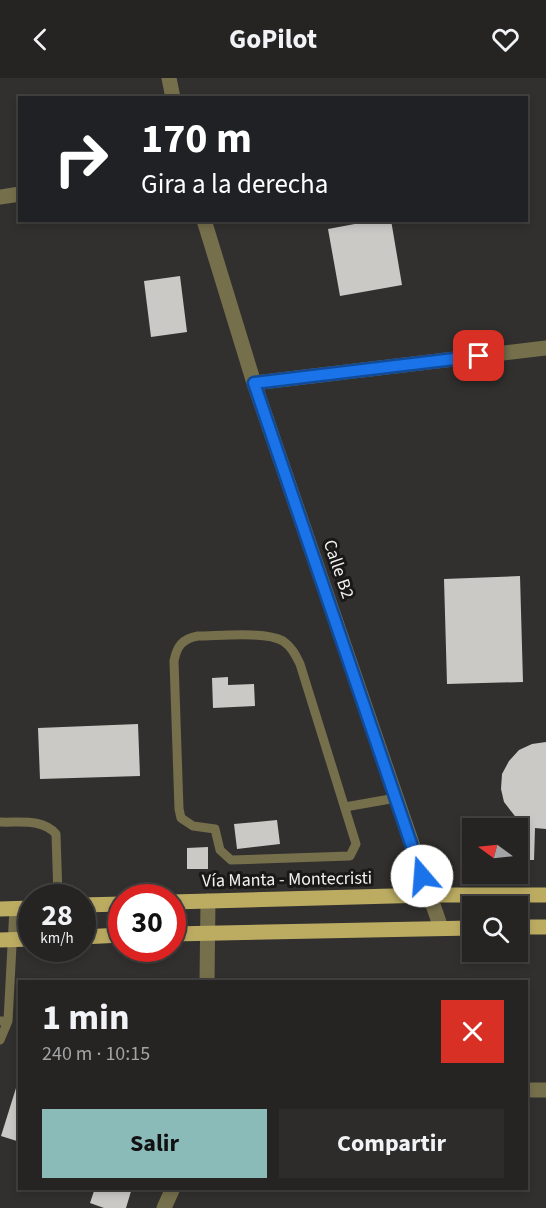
<!DOCTYPE html>
<html lang="es">
<head>
<meta charset="utf-8">
<style>
	:root { --surface:#252422; --page:#2d2c2a; --text:#f1f3f6; --muted:#a3a4a5; --line:#424140; --accent:#8bbbb9 }
	body { margin:0; font-family:"Source Sans 3",sans-serif; background:var(--page); color:var(--text); height:100vh; display:flex; flex-direction:column; font-size:22px; white-space:nowrap }
	* { box-sizing:border-box; margin:0 }
	p { font-size:20px; color:var(--muted) }
	.icon { flex:none; width:33px; height:33px; fill:none; stroke:currentColor; stroke-width:2; stroke-linecap:round; stroke-linejoin:round }
	.map { position:relative; flex:1; overflow:hidden }
	.sheet { position:absolute; left:18px; top:902px; width:510px; height:210px; display:flex; flex-direction:column; background:var(--surface); border-radius:0px; box-shadow:0 3px 9px #0003,0 0 0 2px var(--line) }
	.sheet>* { flex:none }
	.top-card { position:absolute; left:18px; top:18px; width:510px; height:126px; border-radius:0px; box-shadow:0 3px 9px #0003,0 0 0 2px var(--line); background:#202124; color:#fff; overflow:hidden }
	.needle { width:39px; rotate:285deg }
	.tools { position:absolute; left:462px; top:740px; display:grid; gap:12px }
	.tools a { display:grid; place-items:center; width:66px; height:66px; border-radius:0px; background:var(--surface); box-shadow:0 3px 9px #0003,0 0 0 2px var(--line); font-size:30px }
	.speed { position:absolute; left:18px; top:806px; display:flex; gap:12px; font-size:30px; font-weight:700; text-align:center }
	.speed>* { display:grid; place-content:center; width:78px; height:78px; border-radius:50%; background:var(--surface); box-shadow:0 3px 9px #0003,0 0 0 2px var(--line); line-height:1 }
	.speed small { font-size:15px; font-weight:400 }
	.speed .limit { border:9px solid #d22; background:#fff; color:#111 }
	.pin { position:absolute; display:grid; place-items:center; width:51px; height:51px; color:#fff; margin:-26px; border-radius:12px; box-shadow:0 3px 9px #0006 }
	.me { position:absolute; width:66px; margin:-33px; rotate:342deg; stroke-linejoin:round; filter:drop-shadow(0 0 4px #0008) }
	.turn { display:flex; align-items:center; gap:21px; height:126px; padding:0 24px; font-size:27px }
	.turn .icon { width:78px; height:78px; stroke-width:2.5 }
	.turn b { display:block; font-size:42px; line-height:51px }
	.round { display:grid; place-items:center; flex:none; width:63px; height:63px; border-radius:0px; background:var(--page) }
	.head { display:flex; align-items:center; justify-content:space-between; height:102px; padding:0 24px }
	h1 { font-size:36px; font-weight:700; line-height:45px }
	.action { display:flex; gap:12px; margin-top:auto; padding:12px 24px }
	.action a { flex:1; height:69px; border-radius:0px; background:var(--accent); color:#111; font-size:24px; font-weight:700; line-height:69px; text-align:center }
	.action a+a { background:var(--page); color:var(--text) }
	header { display:flex; justify-content:space-between; align-items:center; height:78px; padding:0 24px; background:var(--surface); font-size:27px; font-weight:700 }
	.map>svg:first-child { display:block }
</style>
</head>
<body>
<header><svg class="icon" aria-label="back" viewBox="0 0 24 24"><path d="M15 5l-7 7 7 7"/></svg>GoPilot<svg class="icon" aria-label="heart" viewBox="0 0 24 24"><path d="M12 20l-8-8c-3-5 5-10 8-4 3-6 11-1 8 4z"/></svg></header>
<div class="map">
<svg width="546" height="1130" viewBox="0 0 546 1130">
	<rect width="100%" height="100%" fill="#31302e"/>
	<path fill="#cac9c6" d="M376,142H391L402,207L340,218L328,151Z
		M180,198L187,254L151,259L144,203Z
		M520,498L523,604L447,606L444,501Z
		M228,599V607L254,606L255,628L213,630L212,600Z
		M138,646L140,698L40,701L38,650Z
		M546,664V751L535,750L534,782H518V742L504,724L501,711L502,696L509,683L519,672L532,666Z
		M277,742L280,766L237,771L234,746Z
		M208,769V791H187V770Z
		M16,1010H20V1064L1,1058Z
		M95,1110H132L126,1130H104L90,1125Z"/>
	<g fill="none" stroke-linecap="round" stroke-linejoin="round">
		<path stroke="#766f4c" stroke-width="9" d="M198,558C219,558 265,553 283,563C292,569 296,578 300,586L356,766L350,778L231,782L220,772L215,751L193,748L181,740L179,731L174,583C177,568 182,561 198,558Z
			M345,729L396,720
			M0,744C19,745 42,740 56,756L58,819
			M0,943H8L14,830
			M0,962L8,943"/>
		<path stroke="#766f4c" stroke-width="15" d="M169,0L173,20
			M0,119L20,116
			M204,142L254,305L441,850
			M254,305L546,270
			M207,903L208,823
			M526,1012H546
			M164,1130L173,1110"/>
		<path stroke="#bcac62" stroke-width="15" d="M172,824L429,817H546
			M82,827L122,826
			M0,831L32,830
			M518,849H546
			M172,856L472,850
			M82,859L122,857
			M0,862L32,861"/>
	</g>
	<g fill="none" stroke-linecap="round" stroke-linejoin="round">
		<g stroke="#114b97" stroke-width="15">
			<path id="route" d="M422,798L254,305L479,278"/>
		</g>
		<use href="#route" stroke="#1a73e8" stroke-width="10"/>
	</g>
	<g text-anchor="middle" stroke-width="6" stroke-linejoin="round" paint-order="stroke">
		<g font-size="18" fill="#f2f2f0" stroke="#191817">
			<text transform="translate(339 491) rotate(71)" y="6">Calle B2</text>
			<text transform="translate(287 801) rotate(-1)" y="6">Vía Manta - Montecristi</text>
		</g>
	</g>
</svg>
<div class="tools">
<a><svg class="needle" viewBox="-14 -14 28 28"><path d="M0-13l5 13h-10z" fill="#e53935"/><path d="M0 13l5-13h-10z" fill="#a3a4a5"/></svg></a>
<a><svg class="icon" aria-label="search" viewBox="0 0 24 24"><circle cx="10" cy="10" r="6"/><path d="M15 15l6 6"/></svg></a>
</div>
<div class="speed"><div>28<small>km/h</small></div><div class="limit">30</div></div>
<div class="pin" style="left:479px;top:278px;background:#d93025"><svg class="icon" aria-label="arrive" viewBox="0 0 24 24"><path d="M6 21V4h12l-3 4 3 4H6"/></svg></div>
<svg class="me" style="left:422px;top:798px" viewBox="-20 -20 40 40"><circle r="19" fill="#fff"/><path d="M0-13L10 11 0 6-10 11z" fill="#1a73e8"/></svg>
<div class="top-card">
<div class="turn"><svg class="icon" aria-label="right" viewBox="0 0 24 24"><path d="M7 20v-9h11M14 6l5 5-5 5"/></svg><div><b>170 m</b>Gira a la derecha</div></div>
</div>
<section class="sheet">
<div class="head"><div><h1>1 min</h1><p>240 m · 10:15</p></div><a class="round" style="background:#d93025;color:#fff"><svg class="icon" aria-label="close" viewBox="0 0 24 24"><path d="M6 6l12 12M18 6L6 18"/></svg></a></div>
<div class="action"><a>Salir</a><a>Compartir</a></div>
</section>
</div>
</body>
</html>
